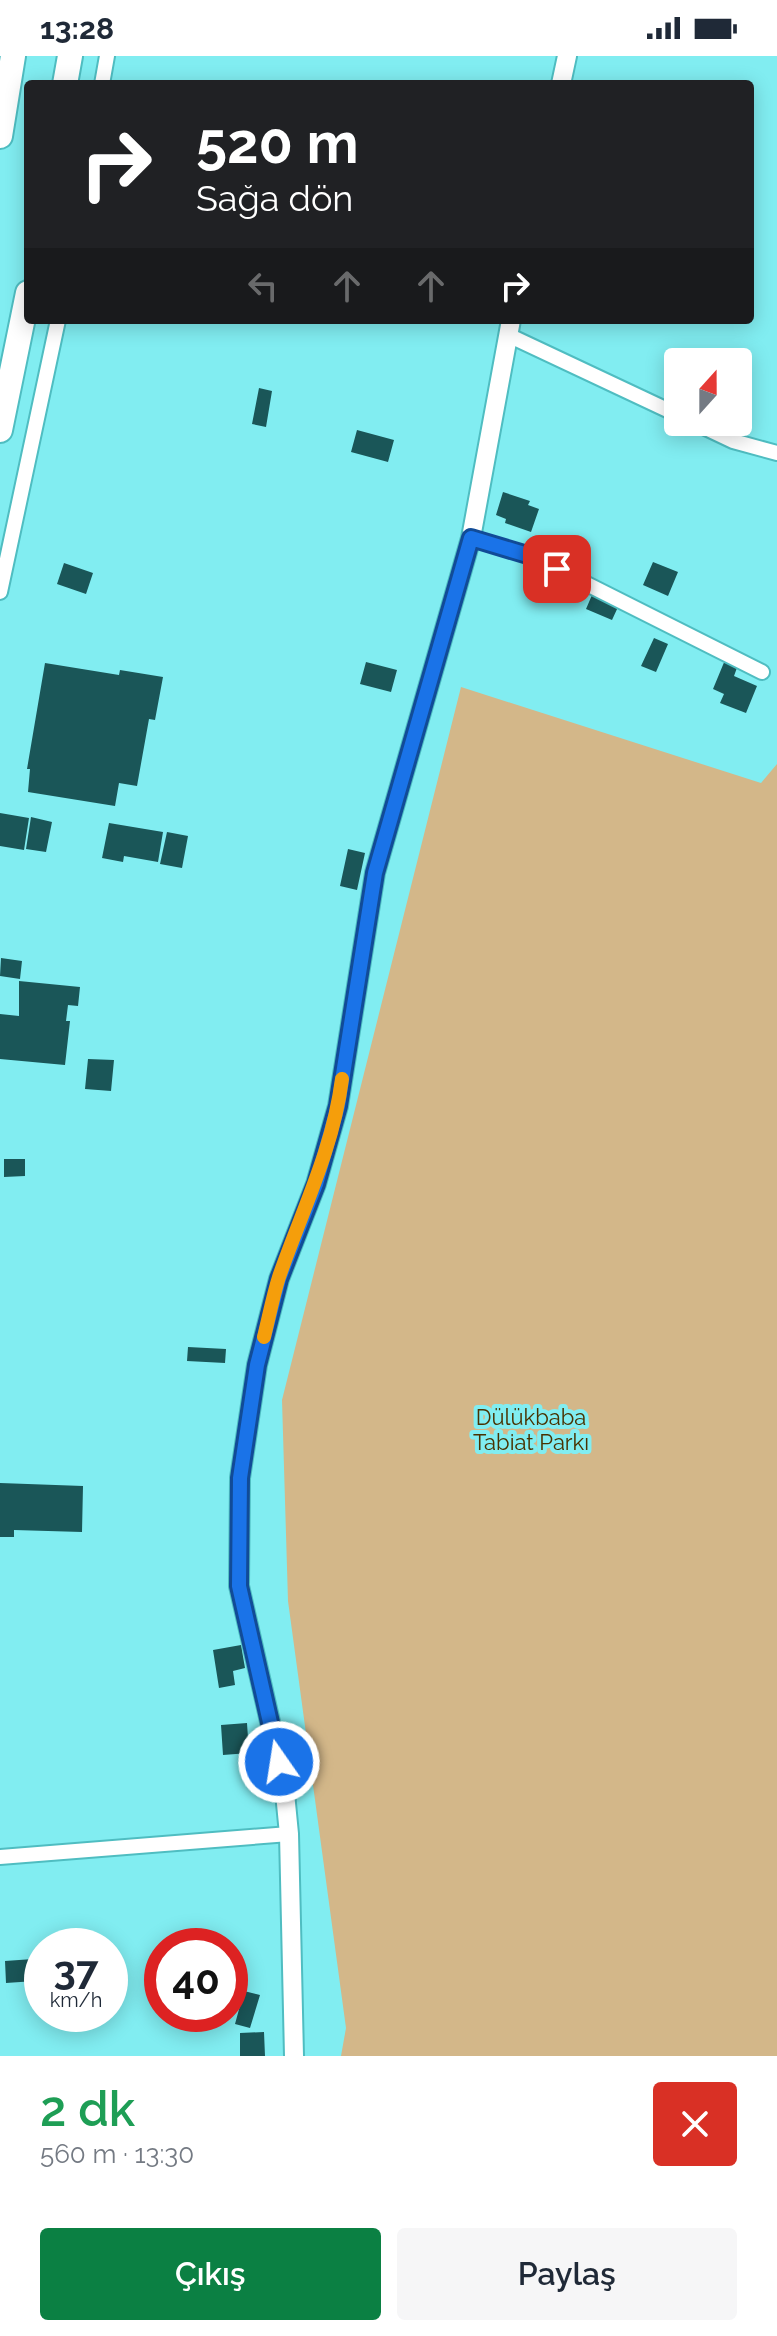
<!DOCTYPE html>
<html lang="tr">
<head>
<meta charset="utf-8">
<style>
	:root { --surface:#fff; --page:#f6f6f7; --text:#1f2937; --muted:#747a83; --accent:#0b8043 }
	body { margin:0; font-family:Raleway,sans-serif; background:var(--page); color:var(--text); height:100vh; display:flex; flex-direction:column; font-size:30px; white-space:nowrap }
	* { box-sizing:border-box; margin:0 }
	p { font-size:26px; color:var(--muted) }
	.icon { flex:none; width:44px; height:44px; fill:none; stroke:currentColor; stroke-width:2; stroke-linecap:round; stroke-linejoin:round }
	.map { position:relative; height:2000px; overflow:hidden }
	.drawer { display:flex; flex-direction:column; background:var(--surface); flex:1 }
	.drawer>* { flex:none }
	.hud { position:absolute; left:24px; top:24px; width:730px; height:244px; border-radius:8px; box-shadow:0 4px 20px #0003; background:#202124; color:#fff; overflow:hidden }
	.needle { width:52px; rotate:21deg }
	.tools { position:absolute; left:664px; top:292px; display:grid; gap:16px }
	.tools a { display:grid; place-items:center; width:88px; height:88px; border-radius:8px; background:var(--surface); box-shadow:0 4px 20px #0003; font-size:40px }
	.speed { position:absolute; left:24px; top:1872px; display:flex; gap:16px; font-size:40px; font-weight:700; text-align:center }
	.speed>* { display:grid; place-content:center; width:104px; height:104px; border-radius:50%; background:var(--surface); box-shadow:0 4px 20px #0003; line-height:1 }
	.speed small { font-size:20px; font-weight:400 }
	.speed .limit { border:12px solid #d22; background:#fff; color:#111 }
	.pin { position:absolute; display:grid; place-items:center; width:68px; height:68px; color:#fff; margin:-34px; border-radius:16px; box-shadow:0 4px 12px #0006 }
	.me { position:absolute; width:88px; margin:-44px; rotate:347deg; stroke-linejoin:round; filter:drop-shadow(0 0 6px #0008) }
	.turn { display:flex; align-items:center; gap:28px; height:168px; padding:0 40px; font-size:36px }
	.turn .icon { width:104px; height:104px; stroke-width:2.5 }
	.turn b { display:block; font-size:56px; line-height:68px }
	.lanes { display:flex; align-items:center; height:76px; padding:0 40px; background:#0003; justify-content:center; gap:40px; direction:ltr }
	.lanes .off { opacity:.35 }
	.round { display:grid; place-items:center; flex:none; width:84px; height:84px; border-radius:8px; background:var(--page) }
	.headline { display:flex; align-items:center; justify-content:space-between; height:136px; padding:0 40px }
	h1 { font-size:48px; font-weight:600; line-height:60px; color:#1e9e55 }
	.action { display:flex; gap:16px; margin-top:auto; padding:16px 40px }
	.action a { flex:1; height:92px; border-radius:8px; background:var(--accent); color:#fff; font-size:32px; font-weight:600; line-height:92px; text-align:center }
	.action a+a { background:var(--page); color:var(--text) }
	.status { display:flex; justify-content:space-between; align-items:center; height:56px; padding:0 40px; background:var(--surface); direction:ltr }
	.status svg { height:22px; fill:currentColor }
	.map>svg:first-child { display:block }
</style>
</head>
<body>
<div class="status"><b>13:28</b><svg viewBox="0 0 49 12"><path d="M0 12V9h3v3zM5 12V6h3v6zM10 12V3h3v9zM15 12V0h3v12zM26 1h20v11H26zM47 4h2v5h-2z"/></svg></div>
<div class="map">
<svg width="777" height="2000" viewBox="0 0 777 2000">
	<rect width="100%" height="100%" fill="#81edf1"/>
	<path fill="#d3b789" d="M461,631L761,727L777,708V2000H341L346,1972L288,1545L282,1344Z"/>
	<path fill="#1a5658" d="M259,332L272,335L266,371L252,368Z
		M738,344L747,347L739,373L726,367L738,366Z
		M357,374L394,384L388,406L351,396Z
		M503,436L530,445L528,449L539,453L531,476L505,467L506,463L496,459Z
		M653,506L678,516L668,540L643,529Z
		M64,507L93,517L86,538L57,528Z
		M592,539L618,551L612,564L586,553Z
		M654,582L668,588L656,616L641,610Z
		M725,604L738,609L734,620L757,630L746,657L720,647L724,638L713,633Z
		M366,606L397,614L391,636L360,628Z
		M45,607L119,619L120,614L163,621L155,664L149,663L137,730L119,727L115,750L28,736L30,713H27Z
		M0,757L29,762L24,794L0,790Z
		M31,761L52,766L46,796L26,793Z
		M109,767L163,776L158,806L124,800L123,806L102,802Z
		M167,776L188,780L182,812L160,808Z
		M348,793L365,797L357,834L340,830Z
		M1,902L22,905L20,923L0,920Z
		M19,925L80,931L78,950L68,949L66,965H70L65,1009L0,1003V958L19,960Z
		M88,1003L114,1004L111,1035L85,1033Z
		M4,1103H25V1120L4,1121Z
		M188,1291L226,1293L225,1307L187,1305Z
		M0,1427L83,1430L82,1476L14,1474V1481H0Z
		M241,1589L245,1612L233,1615L235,1629L219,1632L213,1594Z
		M247,1667L249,1697L223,1699L221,1669Z
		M33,1903L35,1925L6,1927L5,1905Z
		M244,1935L260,1939L250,1972L235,1968Z
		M264,1976L265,2000H240V1977Z"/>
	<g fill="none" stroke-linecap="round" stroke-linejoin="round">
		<g stroke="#4fbdc1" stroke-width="18">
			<path id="minor" d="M102,28L107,0
				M508,279L678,359
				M693,366L733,385L777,397
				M471,482L531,500L762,616
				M0,536L58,264
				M0,1801L289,1778"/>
		</g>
		<g stroke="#4fbdc1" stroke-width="22">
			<path id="tertiary" d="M561,28L567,0
				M294,2000L289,1778L284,1727L239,1530L240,1422L257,1309L279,1223L316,1128L338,1050L375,817L471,482L511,264"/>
		</g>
		<g stroke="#4fbdc1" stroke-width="28">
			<path id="trunk" d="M65,28L70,0
				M0,80L13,0
				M0,374L28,237"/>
		</g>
		<use href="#minor" stroke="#fff" stroke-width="14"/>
		<use href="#tertiary" stroke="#fff" stroke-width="18"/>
		<use href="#trunk" stroke="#fff" stroke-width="24"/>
	</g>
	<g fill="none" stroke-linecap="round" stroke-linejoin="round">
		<g stroke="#114b97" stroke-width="20">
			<path id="route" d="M279,1706L239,1530L240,1422L257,1309L279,1223L316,1128L338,1050L375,817L471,482L531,500L557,513"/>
		</g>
		<use href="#route" stroke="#1a73e8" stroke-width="14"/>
		<path stroke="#f59e0b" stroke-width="14" d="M264,1281C269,1261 273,1240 279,1221C302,1155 333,1093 342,1023"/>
	</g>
	<g text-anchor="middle" stroke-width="8" stroke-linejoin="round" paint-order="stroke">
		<g font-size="22" fill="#493101" stroke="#81edf1">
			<text x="531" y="1369">Dülükbaba<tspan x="531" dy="25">Tabiat Parkı</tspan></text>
		</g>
	</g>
</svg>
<div class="tools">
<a><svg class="needle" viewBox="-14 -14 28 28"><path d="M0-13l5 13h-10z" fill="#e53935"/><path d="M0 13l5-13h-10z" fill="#747a83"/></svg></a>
</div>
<div class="speed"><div>37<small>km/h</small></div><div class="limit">40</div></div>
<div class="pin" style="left:557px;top:513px;background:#d93025"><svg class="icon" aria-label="arrive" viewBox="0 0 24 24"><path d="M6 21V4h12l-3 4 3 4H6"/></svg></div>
<svg class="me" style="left:279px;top:1706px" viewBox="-20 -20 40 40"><circle r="17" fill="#1a73e8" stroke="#fff" stroke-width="3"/><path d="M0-11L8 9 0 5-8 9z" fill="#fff"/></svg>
<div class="hud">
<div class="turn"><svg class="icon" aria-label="right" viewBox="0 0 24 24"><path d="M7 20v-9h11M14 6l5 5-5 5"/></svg><div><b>520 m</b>Sağa dön</div></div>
<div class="lanes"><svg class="icon off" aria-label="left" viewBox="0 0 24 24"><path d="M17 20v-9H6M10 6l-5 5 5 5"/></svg><svg class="icon off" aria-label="ahead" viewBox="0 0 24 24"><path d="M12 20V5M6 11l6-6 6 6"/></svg><svg class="icon off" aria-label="ahead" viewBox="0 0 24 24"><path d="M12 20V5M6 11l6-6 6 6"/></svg><svg class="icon" aria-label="right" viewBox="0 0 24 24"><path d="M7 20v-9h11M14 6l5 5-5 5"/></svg></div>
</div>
</div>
<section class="drawer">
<div class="headline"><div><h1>2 dk</h1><p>560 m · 13:30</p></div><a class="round" style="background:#d93025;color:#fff"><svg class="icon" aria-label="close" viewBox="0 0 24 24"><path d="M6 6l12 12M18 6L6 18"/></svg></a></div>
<div class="action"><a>Çıkış</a><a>Paylaş</a></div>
</section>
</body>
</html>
